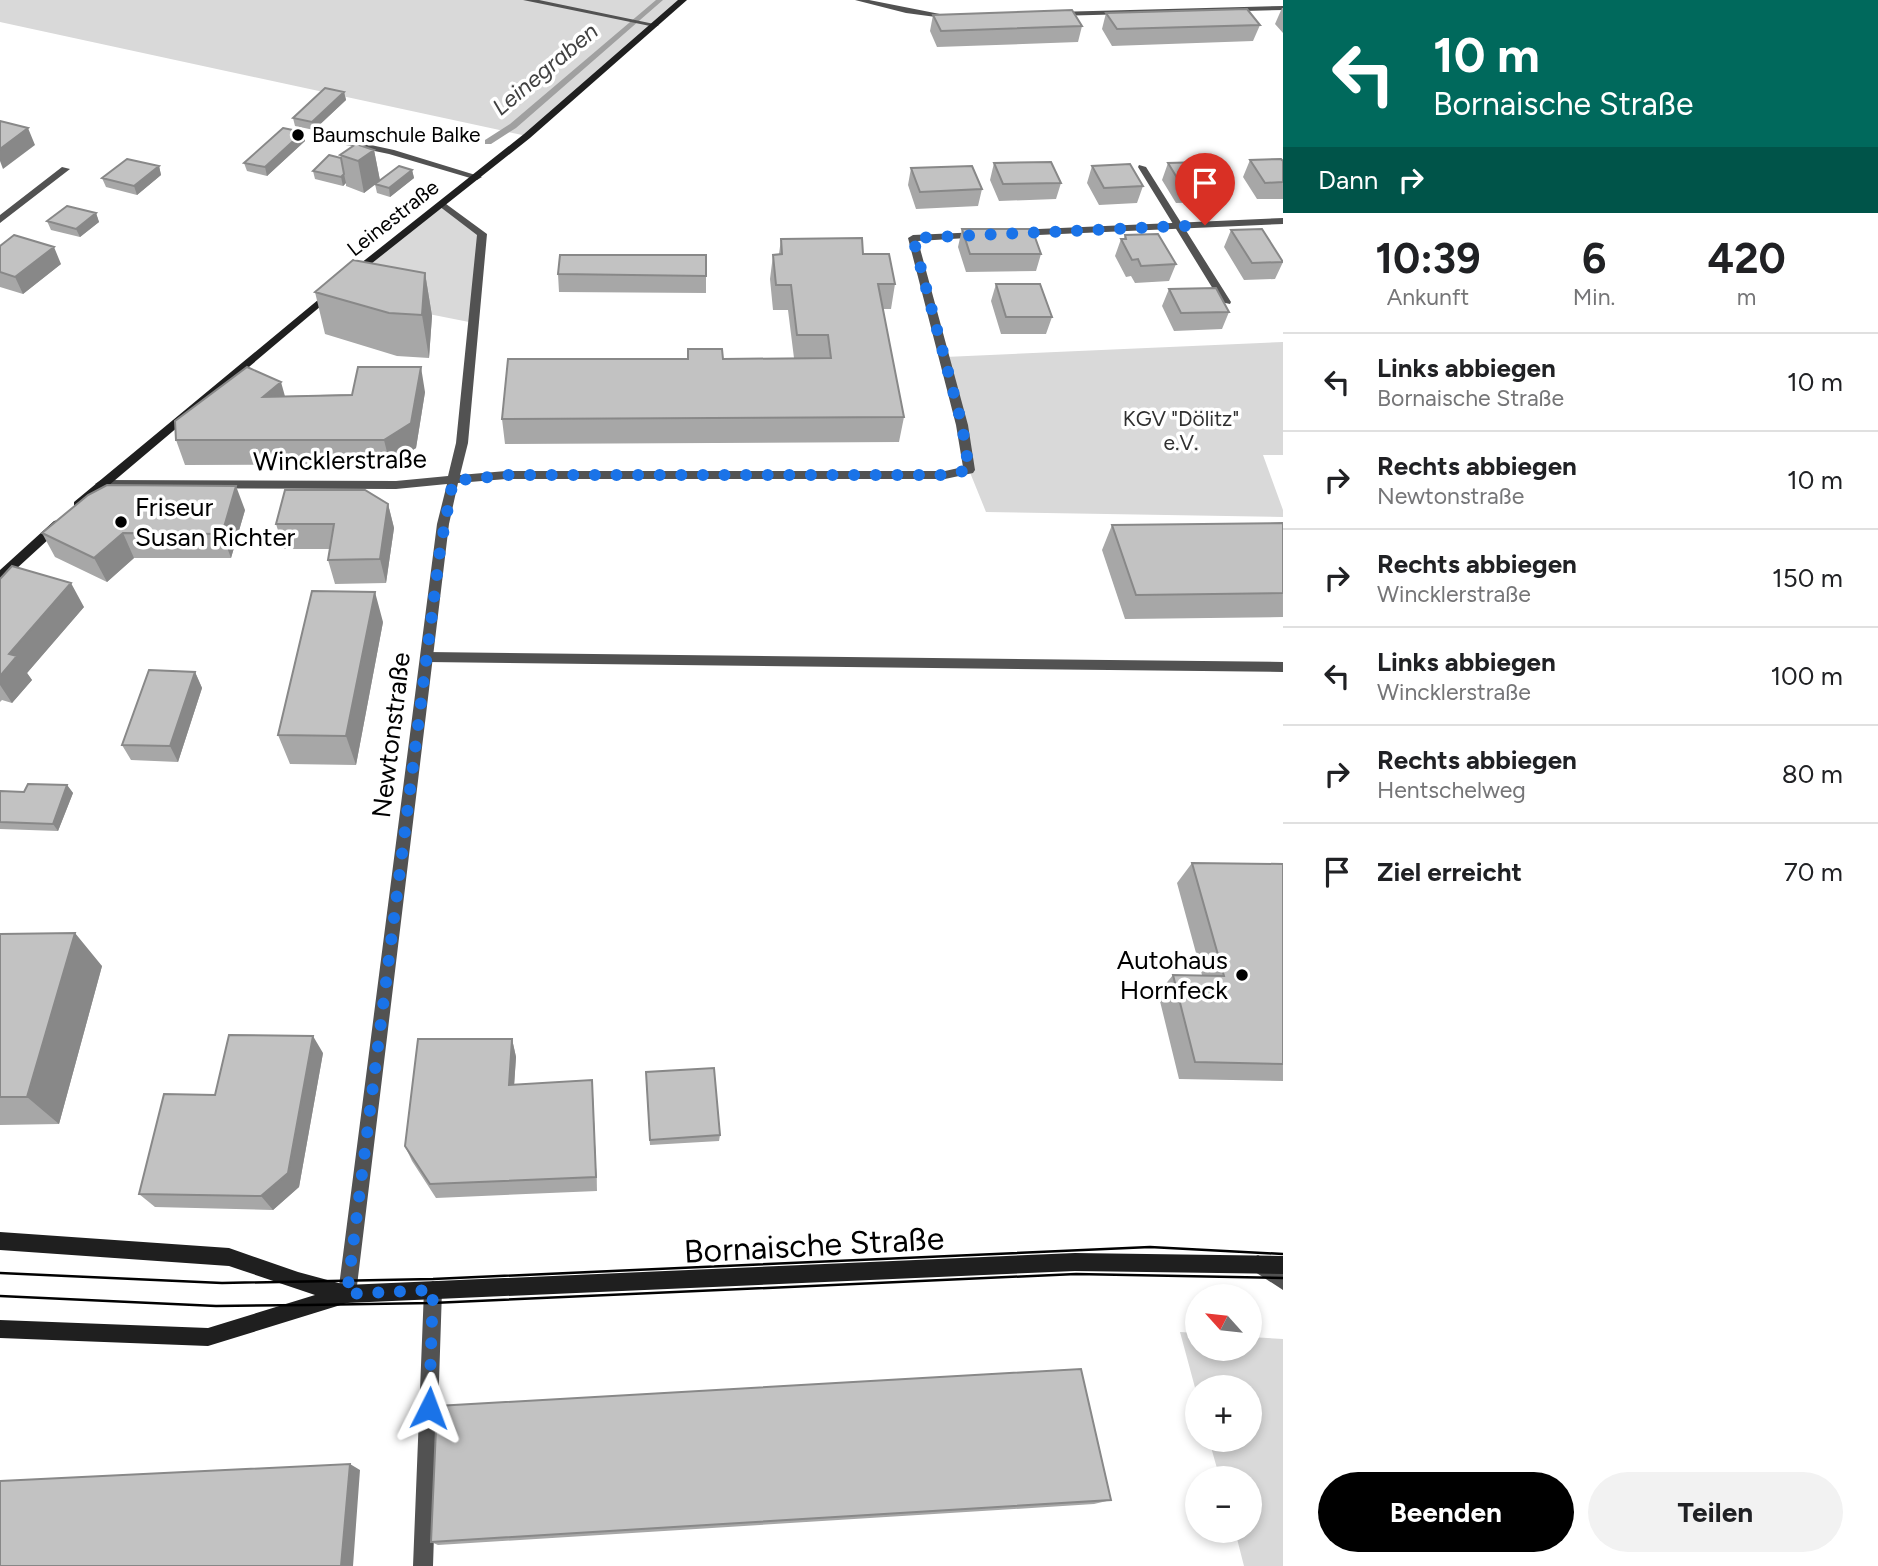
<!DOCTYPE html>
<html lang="de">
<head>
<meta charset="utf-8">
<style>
	:root { --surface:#fff; --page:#f2f2f2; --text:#202124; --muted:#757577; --line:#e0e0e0; --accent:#000 }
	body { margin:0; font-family:Figtree,sans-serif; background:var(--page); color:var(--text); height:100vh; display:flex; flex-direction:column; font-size:26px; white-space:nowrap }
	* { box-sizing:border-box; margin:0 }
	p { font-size:23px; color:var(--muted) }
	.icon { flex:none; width:38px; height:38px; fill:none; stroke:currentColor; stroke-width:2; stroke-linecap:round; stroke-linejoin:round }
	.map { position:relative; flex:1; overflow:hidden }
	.drawer { display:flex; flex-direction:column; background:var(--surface); width:595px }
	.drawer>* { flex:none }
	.hud { background:#00695c; color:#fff; overflow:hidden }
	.needle { width:46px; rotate:297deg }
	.buttons { position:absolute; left:1185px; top:1284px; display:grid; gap:14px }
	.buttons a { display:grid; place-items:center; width:77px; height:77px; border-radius:50%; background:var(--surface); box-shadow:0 4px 10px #0003; font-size:35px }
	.pin { position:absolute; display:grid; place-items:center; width:60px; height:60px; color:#fff; margin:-72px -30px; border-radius:50% 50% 50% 0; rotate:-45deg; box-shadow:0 0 7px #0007 }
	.pin .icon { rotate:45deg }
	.me { position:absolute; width:77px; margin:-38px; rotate:3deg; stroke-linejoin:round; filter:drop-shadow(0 0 5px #0008) }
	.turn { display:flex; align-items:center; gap:24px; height:147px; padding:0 35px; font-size:32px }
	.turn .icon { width:91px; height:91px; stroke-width:2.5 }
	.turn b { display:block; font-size:49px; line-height:60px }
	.then { display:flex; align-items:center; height:66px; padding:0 35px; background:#0003; gap:14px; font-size:26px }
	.eta { display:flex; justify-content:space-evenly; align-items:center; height:119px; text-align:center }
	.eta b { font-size:42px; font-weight:700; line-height:49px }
	.primary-button { display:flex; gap:14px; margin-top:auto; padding:14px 35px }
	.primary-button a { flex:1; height:80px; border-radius:42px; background:var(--accent); color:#fff; font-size:28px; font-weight:700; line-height:80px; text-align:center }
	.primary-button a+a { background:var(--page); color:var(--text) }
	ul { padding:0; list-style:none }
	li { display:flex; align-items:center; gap:21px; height:98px; padding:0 35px; border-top:2px solid var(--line) }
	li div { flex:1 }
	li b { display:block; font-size:26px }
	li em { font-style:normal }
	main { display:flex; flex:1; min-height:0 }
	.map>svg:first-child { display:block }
</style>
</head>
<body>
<main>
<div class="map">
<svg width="1283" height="1566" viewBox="0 0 1283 1566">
	<rect width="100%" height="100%" fill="#fff"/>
	<path fill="#d9d9d9" d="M0,0H683L527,136L0,22Z
		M442,204L482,234L474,323L328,294Z
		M1283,342V455H1263L1283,510V517L986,512L969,470L945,357Z
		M1180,1332L1197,1333V1349H1250V1337L1283,1339V1566H1244L1235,1531H1250V1479H1220L1209,1440H1250V1388H1197V1395Z"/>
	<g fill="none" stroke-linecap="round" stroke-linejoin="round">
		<path fill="#a0a0a0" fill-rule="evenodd" d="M656,0H663L516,128L491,144H485V140L510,124Z"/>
		<path fill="#525252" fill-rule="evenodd" d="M523,0H539L659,25L655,27Z
			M315,133L394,150L482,177L477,180L389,154L312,138L311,136Z
			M1139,165L1146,167L1231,302L1230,304L1221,302L1138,167Z
			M427,652L1283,662V672L427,662L421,657Z
			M1258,1255L1283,1270V1290L1252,1270L1249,1264L1252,1258Z
			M433,1281L439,1284L442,1290L433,1566H413L424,1290L427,1284Z"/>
		<path fill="#525252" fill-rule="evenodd" d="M855,0H869L955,17L951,19L906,13Z
			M1283,6V10L1055,16L1051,14L1055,12Z
			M62,167L70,169L0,223V215Z
			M442,201L487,234L468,443L460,475L506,471H945L963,467L956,425L908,238L913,235L980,232L985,235L983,237L918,241L968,425L975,470L973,473L945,479H506L458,483L449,524L356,1294L353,1300L347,1303L341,1300L338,1294L437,524L447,484L396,489L101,488L95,484L101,480L396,481L448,476L456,443L477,235L439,206L437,204Z
			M1283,218V224L1014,236L1009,233L1014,230Z"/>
		<path fill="#1f1f1f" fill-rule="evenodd" d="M678,0H687L530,138L357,275H351V271L524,134Z
			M330,290L335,293L334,295L82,508H74V502Z
			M58,520L62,521V527L4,580L0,581V570L54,521Z
			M0,1232L229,1248L298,1272L346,1285L1075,1253L1283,1256V1274L1075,1271L347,1303L208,1346L0,1338V1320L208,1328L315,1295L229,1266L0,1250Z"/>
		<path stroke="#000" stroke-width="2.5" d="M0,1273L222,1283L433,1279L1150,1247L1283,1254
			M0,1296L216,1306L307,1305L432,1303L1076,1274L1283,1278"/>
	</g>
	<path fill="#a7a7a7" d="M1282,8H1283V33L1275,24Z
		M1106,13L1260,25L1253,41L1112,46L1102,29Z
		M933,15L1082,26L1078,42L937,47L930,31Z
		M344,92L346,100L314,130L295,126L293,118Z
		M303,132L305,141L267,176L247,171L244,163Z
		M374,150L380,180L412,170L414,178L390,197L377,193L375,184L364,193L346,186V183L343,186L315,179L313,171L341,158L340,155Z
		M1250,160L1283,161V199H1257L1243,177Z
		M994,163L1061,183L1056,199L999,201L990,180Z
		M1168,163L1221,185L1214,202L1176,203L1162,180Z
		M159,166L161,175L137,195L106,187L102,178Z
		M1092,166L1143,186L1137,203L1099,205L1087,183Z
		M911,168L982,189L978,206L916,209L908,185Z
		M96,213L99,222L80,237L51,230L47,221Z
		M962,229L1041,254L1036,271L966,272L958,247Z
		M1231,230L1283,262L1275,279L1244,280L1224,247Z
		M1125,235L1176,264L1169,281L1135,283L1131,276L1126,277L1115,256L1121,239H1124Z
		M781,239L863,254L895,284L891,309H883L904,417L899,442L505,444L502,419L687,359L688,349L723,359L794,358L788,310H773L770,279L773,255L779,254Z
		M0,246L61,264L23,294L0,287Z
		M425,273L432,316L429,358L397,356L325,334L315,292Z
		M558,274L706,276V293L559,292Z
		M996,284L1052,317L1046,334H1001L991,301Z
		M1169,289L1229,312L1222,329L1174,331L1162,306Z
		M425,392L416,448L390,464L185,465L176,440L285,396Z
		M388,504L394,528L386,583L335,584L328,560L330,549H284L276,524Z
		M245,510L231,558H134L107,582L55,557L42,533Z
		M1283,523V617L1125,619L1102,550L1112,525Z
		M0,579L84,607L27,673L32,680L12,703L2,700L0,702Z
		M383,622L356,765L290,764L278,735Z
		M195,672L202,688L178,762L131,760L122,745Z
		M67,785L73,793L58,831L0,829V791L24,792Z
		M1192,863L1283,864V1081L1179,1079L1158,993L1173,975H1202L1177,883Z
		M0,934L102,966L59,1124L0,1125Z
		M512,1039L516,1057L514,1085L593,1097L597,1191L436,1198L412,1161L405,1146Z
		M323,1053L299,1187L273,1210L155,1207L139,1194L215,1095Z
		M646,1078L720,1135L719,1141L650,1145Z
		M1111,1500L1094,1504L438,1545L431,1542Z"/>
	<path fill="#888" d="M344,92L346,100L314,130L312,122Z
		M28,128L35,145L3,169L0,161V149Z
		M303,132L305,141L267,176L265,167Z
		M374,150L380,181L364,193L358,161Z
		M159,166L161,175L137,195L134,186Z
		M412,170L414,178L390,197L389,188Z
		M344,174L346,183L343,186L341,177Z
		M96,213L99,222L80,237L76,229Z
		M54,247L61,264L23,294L15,277Z
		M425,273L432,316L429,358L422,315Z
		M421,367L425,392L416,448L390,464L384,440Z
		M281,382L288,407L263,397Z
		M236,486L245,510L231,558L222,534Z
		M388,504L394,528L386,583L380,559Z
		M123,533L134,558L107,582L94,558Z
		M71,583L84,607L27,673L32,680L12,703L0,685V676L9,654Z
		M375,592L383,622L356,765L346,736Z
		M195,672L202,688L178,762L170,746Z
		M67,785L73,793L58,831L53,824Z
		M75,933L102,966L59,1124L27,1097Z
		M313,1036L323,1053L299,1187L273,1210L261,1196Z
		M512,1039L516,1057L513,1102L509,1085Z
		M592,1080L593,1097L597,1191L596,1177Z
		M350,1464L360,1470L353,1566H341Z"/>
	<path fill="#c2c2c2" stroke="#888" stroke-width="2" d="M1247,9L1260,25L1117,29L1106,13Z
		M1072,10L1082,26L941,31L933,15Z
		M325,88L344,92L312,122L293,118Z
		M0,121L28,128L0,149Z
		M283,128L303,132L265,167L244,163Z
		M356,144L374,150L358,161L340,155Z
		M329,155L341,158L344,174L341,177L313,171Z
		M127,159L159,166L134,186L102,178Z
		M1281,159L1283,161V182L1265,183L1250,160Z
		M1051,162L1061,183L1003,184L994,163Z
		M1206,162L1221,185L1182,186L1168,163Z
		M1130,164L1143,186L1104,188L1092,166Z
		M399,166L412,170L389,188L375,184Z
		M972,166L982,189L920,192L911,168Z
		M67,206L96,213L76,229L47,221Z
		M962,229H1032L1041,254H970Z
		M1262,229L1283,262L1252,263L1231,230Z
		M1158,234L1176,264L1141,266L1138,259L1132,260L1121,239H1126L1125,235Z
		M14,235L54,247L15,277L0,272V246Z
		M862,238L863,254H889L895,284H878L904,417L502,419L508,359H688V349H722L723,359L831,358L828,335H797L791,285H776L773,255L782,254L781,239Z
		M560,255H706V276L558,274Z
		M353,260L425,273L422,315L389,313L315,292Z
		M996,284H1040L1052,317H1006Z
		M1216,288L1229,312L1181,313L1169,289Z
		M247,367L281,382L263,397L352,395L358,367H421L411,423L384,440H176L175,421Z
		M107,485L236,486L222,534L123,533L94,558L42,533L88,495Z
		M285,490H365L388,504L380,559L328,560L334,524H276Z
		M1283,523V593L1136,595L1112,525Z
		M12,566L71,583L9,654L17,656L0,676V579Z
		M312,591L375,592L346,736L278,735Z
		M149,670L195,672L170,746L122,745Z
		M28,784L67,785L53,824L0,822V791L24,792Z
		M1192,863L1283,864V1064L1195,1062L1173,975L1224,976Z
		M75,933L27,1097H0V934Z
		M229,1035L313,1036L288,1173L261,1196L139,1194L164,1094L215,1095Z
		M418,1039H512L509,1085L592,1080L596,1177L430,1184L405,1146Z
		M714,1068L720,1135L650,1140L646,1072Z
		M1081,1369L1111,1500L431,1542L437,1406Z
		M350,1464L341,1566H0V1481Z"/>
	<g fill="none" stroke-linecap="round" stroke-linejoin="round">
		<path stroke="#1a73e8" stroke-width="12" stroke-dasharray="0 21.6" d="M429,1408L433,1290L347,1294L440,550L453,481L506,475H945L969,470L962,425L913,238L1205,225"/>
	</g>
	<g fill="#000" stroke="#fff" stroke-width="2.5">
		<circle cx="298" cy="135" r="7"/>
		<circle cx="121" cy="522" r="7"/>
		<circle cx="1242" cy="975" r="7"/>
	</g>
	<g text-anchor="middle" stroke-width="7" stroke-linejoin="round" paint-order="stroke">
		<g font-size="21" fill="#000" stroke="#fff" text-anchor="start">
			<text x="312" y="142">Baumschule Balke</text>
		</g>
		<g font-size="21" fill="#000" stroke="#fff">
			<text transform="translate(393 218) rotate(-38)" y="7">Leinestraße</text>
		</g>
		<g font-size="21" fill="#303030" stroke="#fff">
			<text x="1181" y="426">KGV "Dölitz"<tspan x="1181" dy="24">e.V.</tspan></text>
		</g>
		<g font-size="23" font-style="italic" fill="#414141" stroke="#fff">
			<text transform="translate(545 69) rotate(-40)" y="8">Leinegraben</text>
		</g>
		<g font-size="26" fill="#000" stroke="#fff">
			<text transform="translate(340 460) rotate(-1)" y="9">Wincklerstraße</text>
			<text transform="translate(391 735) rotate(-83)" y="9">Newtonstraße</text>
		</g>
		<g font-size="26" fill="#000" stroke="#fff" text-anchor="start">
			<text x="135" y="516">Friseur<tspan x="135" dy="30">Susan Richter</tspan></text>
			<text x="1228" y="969" text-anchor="end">Autohaus<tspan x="1228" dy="30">Hornfeck</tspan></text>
		</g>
		<g font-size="32" fill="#000" stroke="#fff">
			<text transform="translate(814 1245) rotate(-3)" y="11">Bornaische Straße</text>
		</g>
	</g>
</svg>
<div class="buttons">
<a><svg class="needle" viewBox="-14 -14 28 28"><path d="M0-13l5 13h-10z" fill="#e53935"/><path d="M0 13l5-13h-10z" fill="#757577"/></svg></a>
<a>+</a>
<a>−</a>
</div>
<div class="pin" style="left:1205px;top:225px;background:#d93025"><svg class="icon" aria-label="arrive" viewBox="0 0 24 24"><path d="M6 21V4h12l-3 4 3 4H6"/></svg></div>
<svg class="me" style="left:429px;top:1408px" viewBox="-20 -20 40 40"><path d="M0-17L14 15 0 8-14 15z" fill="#1a73e8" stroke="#fff" stroke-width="4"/></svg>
</div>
<section class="drawer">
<div class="hud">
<div class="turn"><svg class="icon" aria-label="left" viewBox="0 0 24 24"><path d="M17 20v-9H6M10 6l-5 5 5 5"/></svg><div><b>10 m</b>Bornaische Straße</div></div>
<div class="then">Dann<svg class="icon" aria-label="right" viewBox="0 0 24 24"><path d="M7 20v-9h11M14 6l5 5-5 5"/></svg></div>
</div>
<div class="eta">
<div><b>10:39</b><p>Ankunft</p></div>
<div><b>6</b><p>Min.</p></div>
<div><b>420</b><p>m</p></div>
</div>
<ul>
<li><svg class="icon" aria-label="left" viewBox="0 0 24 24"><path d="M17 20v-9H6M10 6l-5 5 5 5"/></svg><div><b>Links abbiegen</b><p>Bornaische Straße</p></div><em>10 m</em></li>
<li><svg class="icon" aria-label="right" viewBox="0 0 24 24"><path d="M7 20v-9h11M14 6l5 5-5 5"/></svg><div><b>Rechts abbiegen</b><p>Newtonstraße</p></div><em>10 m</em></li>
<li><svg class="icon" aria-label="right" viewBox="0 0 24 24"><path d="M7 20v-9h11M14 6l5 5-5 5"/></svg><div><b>Rechts abbiegen</b><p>Wincklerstraße</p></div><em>150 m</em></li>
<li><svg class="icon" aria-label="left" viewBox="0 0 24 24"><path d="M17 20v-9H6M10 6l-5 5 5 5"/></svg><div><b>Links abbiegen</b><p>Wincklerstraße</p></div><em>100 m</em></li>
<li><svg class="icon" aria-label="right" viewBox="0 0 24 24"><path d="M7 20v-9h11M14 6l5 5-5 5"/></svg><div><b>Rechts abbiegen</b><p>Hentschelweg</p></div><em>80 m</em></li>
<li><svg class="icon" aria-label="arrive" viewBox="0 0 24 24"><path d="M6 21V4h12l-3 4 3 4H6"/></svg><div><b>Ziel erreicht</b></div><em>70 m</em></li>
</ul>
<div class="primary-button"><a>Beenden</a><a>Teilen</a></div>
</section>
</main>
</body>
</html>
